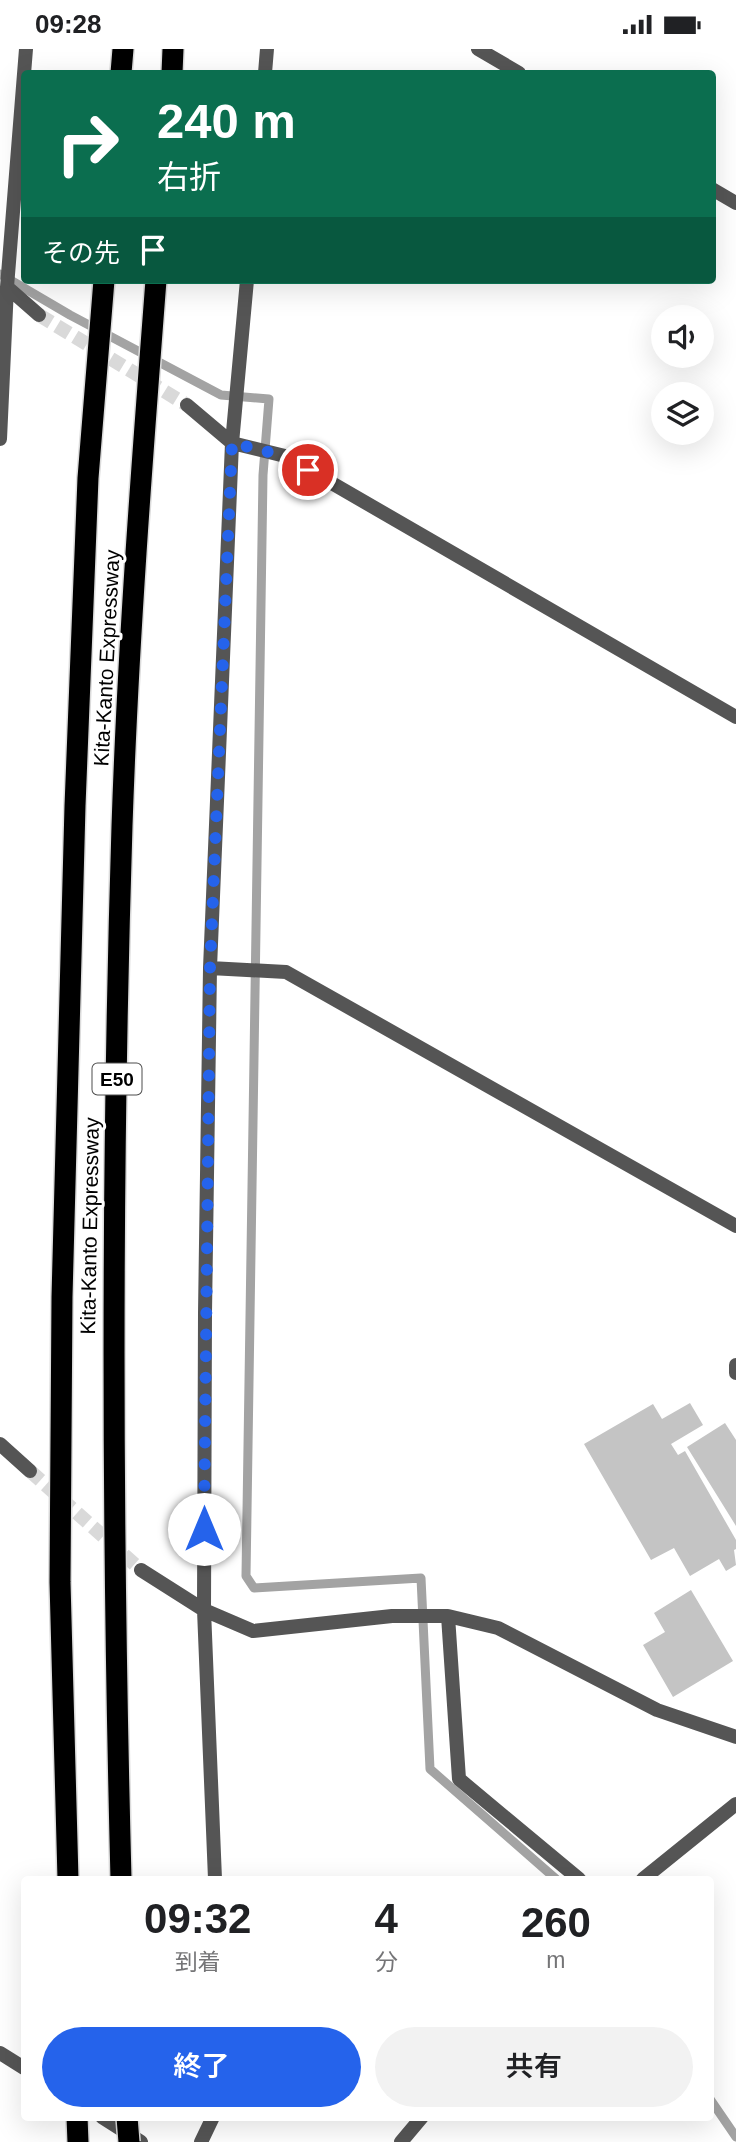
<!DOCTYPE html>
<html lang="ja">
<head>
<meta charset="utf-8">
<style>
	:root { --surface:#fff; --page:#f2f2f2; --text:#202124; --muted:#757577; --accent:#2563eb }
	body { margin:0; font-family:Arial,"Noto Sans JP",sans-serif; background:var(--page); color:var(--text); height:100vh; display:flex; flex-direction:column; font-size:26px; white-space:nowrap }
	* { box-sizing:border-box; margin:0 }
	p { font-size:23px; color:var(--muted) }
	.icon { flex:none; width:38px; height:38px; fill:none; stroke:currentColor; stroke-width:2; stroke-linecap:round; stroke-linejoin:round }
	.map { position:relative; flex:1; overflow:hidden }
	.side { position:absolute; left:21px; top:1827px; width:693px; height:245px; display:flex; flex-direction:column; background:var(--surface); border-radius:7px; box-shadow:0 7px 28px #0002 }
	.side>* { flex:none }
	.guide { position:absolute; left:21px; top:21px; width:695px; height:214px; border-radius:7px; box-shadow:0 7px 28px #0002; background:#0b6e4f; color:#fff; overflow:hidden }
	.fabs { position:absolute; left:651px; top:256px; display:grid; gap:14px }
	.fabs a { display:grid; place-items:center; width:63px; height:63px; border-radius:50%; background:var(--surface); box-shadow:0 7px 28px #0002; font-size:35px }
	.pin { position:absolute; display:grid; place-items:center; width:60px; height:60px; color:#fff; margin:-30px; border:4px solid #fff; border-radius:50%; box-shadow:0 2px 7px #0007 }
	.me { position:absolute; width:77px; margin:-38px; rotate:0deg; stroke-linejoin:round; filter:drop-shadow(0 0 5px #0008) }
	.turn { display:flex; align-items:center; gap:24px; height:147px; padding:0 21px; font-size:32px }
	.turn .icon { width:91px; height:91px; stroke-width:2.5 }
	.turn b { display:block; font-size:49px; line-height:60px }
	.then { display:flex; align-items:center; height:66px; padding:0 21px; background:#0003; gap:14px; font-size:26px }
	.eta { display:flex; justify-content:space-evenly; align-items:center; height:119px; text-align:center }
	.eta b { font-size:42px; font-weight:600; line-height:49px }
	.primary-button { display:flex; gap:14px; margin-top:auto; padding:14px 21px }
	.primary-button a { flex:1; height:80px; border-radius:42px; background:var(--accent); color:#fff; font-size:28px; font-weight:600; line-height:80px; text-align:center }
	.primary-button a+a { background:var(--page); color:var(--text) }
	.status { display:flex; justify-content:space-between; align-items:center; height:49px; padding:0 35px; background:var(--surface); direction:ltr }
	.status svg { height:19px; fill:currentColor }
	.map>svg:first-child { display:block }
</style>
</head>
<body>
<div class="status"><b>09:28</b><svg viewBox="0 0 49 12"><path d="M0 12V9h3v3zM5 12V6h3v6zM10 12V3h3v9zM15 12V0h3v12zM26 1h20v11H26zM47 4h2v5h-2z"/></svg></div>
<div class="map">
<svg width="736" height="2093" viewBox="0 0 736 2093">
	<rect width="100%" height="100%" fill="#fff"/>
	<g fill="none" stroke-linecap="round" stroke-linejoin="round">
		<path stroke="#a3a3a3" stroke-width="9" d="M0,225L70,266L221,346L269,350L263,426L246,1527L254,1539L421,1529L430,1720L556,1830
			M710,2050L736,2088"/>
	</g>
	<path fill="#c4c4c4" d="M690,1354L703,1376L671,1395L678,1406L685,1402L736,1491V1500L734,1501L736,1516L726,1522L719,1510L690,1527L674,1499L651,1511L584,1395L653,1355L662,1370Z
		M725,1374L736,1391V1477L687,1398Z
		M691,1541L733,1612L673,1648L643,1596L665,1583L654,1564Z"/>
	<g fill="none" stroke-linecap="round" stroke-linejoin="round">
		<path stroke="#d9d9d9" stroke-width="14" stroke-dasharray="14 7" stroke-linecap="butt" d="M39,266L187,356
			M30,1422L141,1521"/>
		<g stroke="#dbdbdb" stroke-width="24">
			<path id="motorway" d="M121,24L123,0
				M172,24L173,0
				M68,1830L60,1533L62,1248L75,757L88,429L104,231
				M121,1830C112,1479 111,1128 122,777C128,595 142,413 156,231
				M77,2068L78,2093"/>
		</g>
		<path stroke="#555" stroke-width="14" d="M478,0L519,24
			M265,24L267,0
			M712,140L736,154
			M7,238L39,266
			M187,356L232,394L285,407L736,668
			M0,390L7,238L26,0
			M210,919L286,923L736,1177
			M736,1316V1324
			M0,1395L30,1422
			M141,1521L204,1561L253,1582L392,1567H448L459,1730L579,1830
			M448,1567L498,1579L657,1661L736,1688
			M215,1830L204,1561L205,1264L210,919L232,394L247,231
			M643,1830L736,1755
			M201,2093L213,2068
			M401,2093L422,2068"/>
		<path stroke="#555" stroke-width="14" d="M0,2004L24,2019
			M102,2068L141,2093"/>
		<use href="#motorway" stroke="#000" stroke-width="21"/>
		<g stroke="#dbdbdb" stroke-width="24" stroke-linecap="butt">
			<path id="motorway-bridge" d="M127,2068L129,2093"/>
		</g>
		<use href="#motorway-bridge" stroke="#000" stroke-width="21"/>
	</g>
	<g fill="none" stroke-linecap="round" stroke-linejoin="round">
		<path stroke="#2563eb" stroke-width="12" stroke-dasharray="0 21.6" d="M204,1480L210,919L232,394L285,407L308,421"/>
	</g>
	<g text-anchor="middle" stroke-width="6" stroke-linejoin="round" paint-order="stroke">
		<rect fill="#fff" stroke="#4c4c4c" stroke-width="2" x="92.5" y="1014.5" width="49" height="31" rx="5"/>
		<g font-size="19" font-weight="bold" fill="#000">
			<text x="117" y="1037">E50</text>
		</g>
		<g font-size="21" fill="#000" stroke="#fff">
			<text transform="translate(107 609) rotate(-87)" y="7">Kita-Kanto Expressway</text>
			<text transform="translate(90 1177) rotate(-89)" y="7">Kita-Kanto Expressway</text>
		</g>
	</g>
</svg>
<div class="fabs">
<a><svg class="icon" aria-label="sound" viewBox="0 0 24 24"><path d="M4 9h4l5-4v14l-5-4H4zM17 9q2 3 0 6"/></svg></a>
<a><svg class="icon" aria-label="layers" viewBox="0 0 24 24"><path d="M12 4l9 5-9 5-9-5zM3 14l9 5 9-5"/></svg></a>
</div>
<div class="pin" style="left:308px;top:421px;background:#d93025"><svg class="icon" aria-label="arrive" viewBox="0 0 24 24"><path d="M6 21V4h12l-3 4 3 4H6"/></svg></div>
<svg class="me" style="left:204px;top:1480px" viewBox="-20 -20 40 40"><circle r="19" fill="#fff"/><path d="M0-13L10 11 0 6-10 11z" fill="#2563eb"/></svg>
<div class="guide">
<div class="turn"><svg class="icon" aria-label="right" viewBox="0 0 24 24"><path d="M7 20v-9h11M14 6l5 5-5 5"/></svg><div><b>240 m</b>右折</div></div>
<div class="then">その先<svg class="icon" aria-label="arrive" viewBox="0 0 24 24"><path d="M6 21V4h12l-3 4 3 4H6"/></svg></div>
</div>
<section class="side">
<div class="eta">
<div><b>09:32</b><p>到着</p></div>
<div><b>4</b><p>分</p></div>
<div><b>260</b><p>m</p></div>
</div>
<div class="primary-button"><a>終了</a><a>共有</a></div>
</section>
</div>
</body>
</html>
